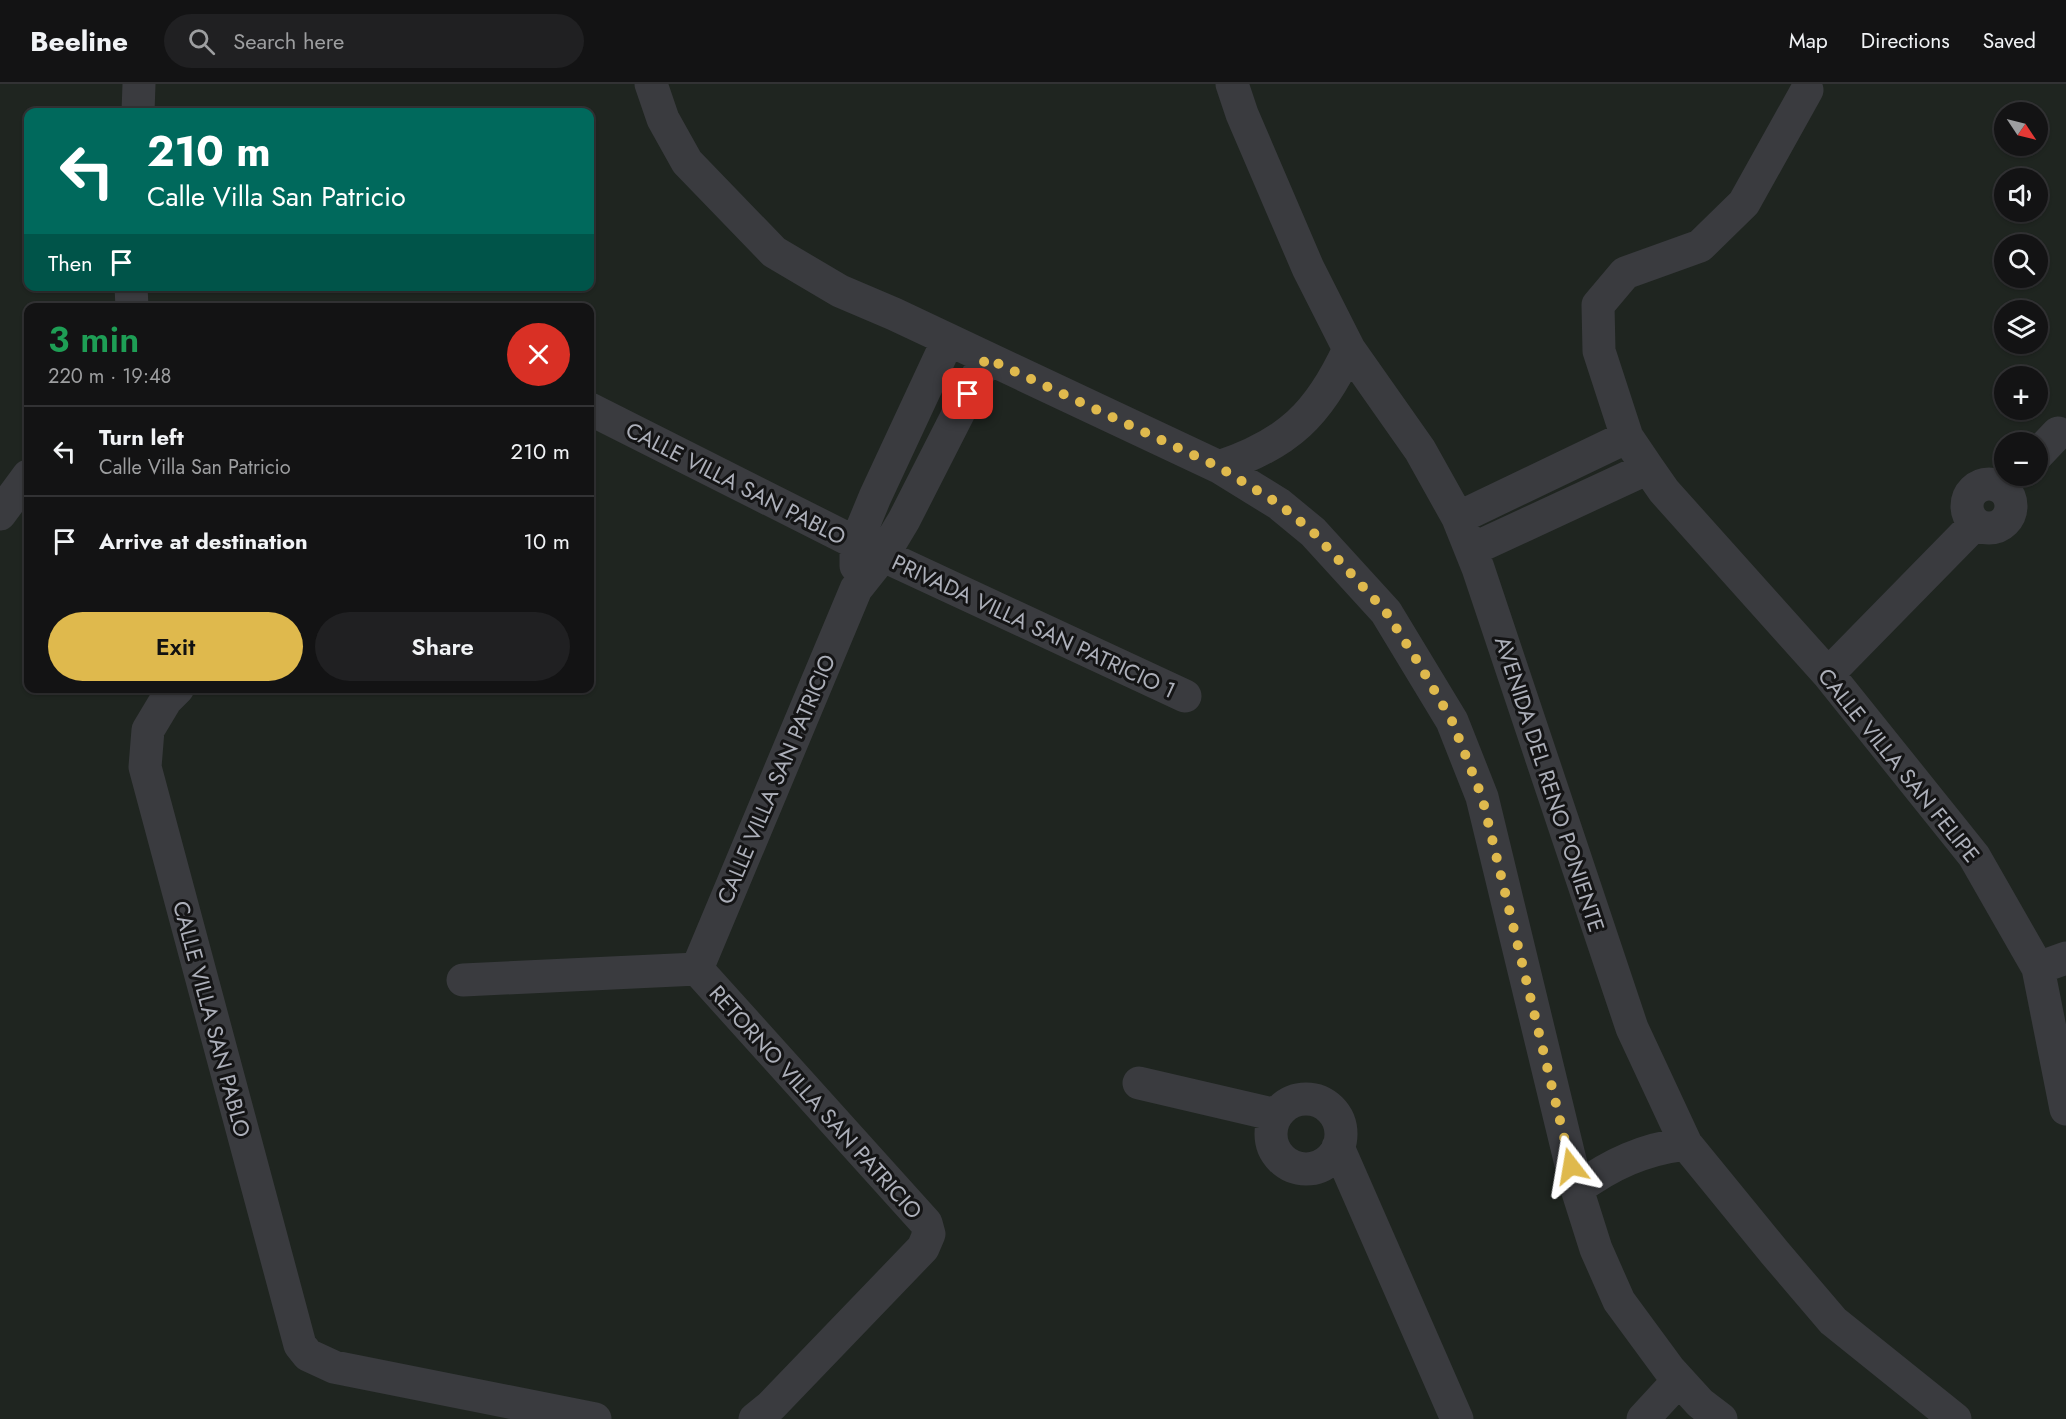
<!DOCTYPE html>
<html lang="en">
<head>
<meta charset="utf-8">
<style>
	:root { --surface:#131314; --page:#202022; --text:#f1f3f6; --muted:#9d9ea0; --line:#323234; --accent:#dfb94d }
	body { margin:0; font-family:Jost,sans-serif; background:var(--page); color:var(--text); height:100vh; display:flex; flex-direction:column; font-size:22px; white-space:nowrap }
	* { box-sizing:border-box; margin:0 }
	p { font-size:20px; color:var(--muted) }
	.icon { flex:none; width:33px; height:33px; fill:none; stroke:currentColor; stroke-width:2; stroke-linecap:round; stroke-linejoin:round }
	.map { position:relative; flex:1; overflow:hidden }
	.drawer { position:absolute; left:24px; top:219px; width:570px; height:390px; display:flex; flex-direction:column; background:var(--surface); border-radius:12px; box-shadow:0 2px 4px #0004,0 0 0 2px var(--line) }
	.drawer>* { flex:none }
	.hud { position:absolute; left:24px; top:24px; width:570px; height:183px; border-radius:12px; box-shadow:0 2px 4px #0004,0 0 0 2px var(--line); background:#00695c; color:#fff; overflow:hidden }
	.needle { width:39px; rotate:125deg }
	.tools { position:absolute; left:1994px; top:18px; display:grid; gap:12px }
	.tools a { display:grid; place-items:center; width:54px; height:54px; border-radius:50%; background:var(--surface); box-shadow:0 2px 4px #0004,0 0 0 2px var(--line); font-size:30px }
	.pin { position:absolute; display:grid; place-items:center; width:51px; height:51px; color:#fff; margin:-26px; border-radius:12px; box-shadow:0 3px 9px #0006 }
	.me { position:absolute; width:66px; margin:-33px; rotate:346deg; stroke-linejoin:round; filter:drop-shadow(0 0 4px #0008) }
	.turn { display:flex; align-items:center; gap:21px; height:126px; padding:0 24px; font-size:27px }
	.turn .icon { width:78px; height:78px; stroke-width:2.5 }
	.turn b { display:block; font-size:42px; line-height:51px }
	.then { display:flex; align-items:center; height:57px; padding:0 24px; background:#0003; gap:12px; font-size:22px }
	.round { display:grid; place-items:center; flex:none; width:63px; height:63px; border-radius:32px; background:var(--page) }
	.head { display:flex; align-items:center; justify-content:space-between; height:102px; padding:0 24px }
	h1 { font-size:36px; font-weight:600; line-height:45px; color:#1e9e55 }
	.cta { display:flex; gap:12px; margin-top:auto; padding:12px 24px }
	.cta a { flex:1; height:69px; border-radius:36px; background:var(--accent); color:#111; font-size:24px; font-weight:600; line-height:69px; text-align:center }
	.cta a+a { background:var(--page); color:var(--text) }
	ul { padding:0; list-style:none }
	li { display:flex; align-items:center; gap:18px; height:90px; padding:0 24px; border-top:2px solid var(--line) }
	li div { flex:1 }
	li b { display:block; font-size:22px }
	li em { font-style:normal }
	header { display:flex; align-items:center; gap:36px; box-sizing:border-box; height:84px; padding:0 30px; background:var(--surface); border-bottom:2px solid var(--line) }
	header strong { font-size:28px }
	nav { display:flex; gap:33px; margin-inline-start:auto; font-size:21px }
	.search { width:420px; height:54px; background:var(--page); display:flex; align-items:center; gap:15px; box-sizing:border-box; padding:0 21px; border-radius:33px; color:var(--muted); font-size:22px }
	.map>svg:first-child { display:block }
</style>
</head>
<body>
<header>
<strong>Beeline</strong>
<div class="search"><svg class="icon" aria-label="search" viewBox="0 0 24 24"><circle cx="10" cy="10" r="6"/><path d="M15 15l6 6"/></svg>Search here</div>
<nav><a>Map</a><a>Directions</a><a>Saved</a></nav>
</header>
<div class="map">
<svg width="2066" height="1335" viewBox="0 0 2066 1335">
	<rect width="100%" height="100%" fill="#19191a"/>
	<path fill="#1f2520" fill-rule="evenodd" d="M0,0H2066V1335H0ZM28,28H590V202H28ZM2004,28H2037V62H2004ZM2004,94H2037V128H2004ZM2004,160H2037V194H2004ZM28,224H590V604H28ZM2004,226H2037V260H2004ZM2004,292H2037V326H2004ZM2004,358H2037V392H2004Z"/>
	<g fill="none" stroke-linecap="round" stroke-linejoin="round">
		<path stroke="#3a3b3f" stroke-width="33" d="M651,0L663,35L687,78L774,168L840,207L894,230L1219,383L1279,420L1313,448L1386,528L1452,637L1482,713L1577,1105L1596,1165L1619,1217L1669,1285L1700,1319L1721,1335
			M1232,0L1242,30L1308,184L1349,265L1420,366L1458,434L1478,484L1632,944L1686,1060L1775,1169L1833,1237L1955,1335
			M1807,6L1744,119L1700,162L1625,189L1598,221L1599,267L1627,353L1648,384L1664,407L1828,590L1974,772L2038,884L2066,1025
			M138,28L139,0
			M131,202L132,224
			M590,325L856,459L1185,612
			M2037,371L2058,349
			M1219,383C1288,360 1319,330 1349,265
			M1967 422a22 22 0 1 1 44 0a22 22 0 1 1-44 0Z
			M0,430L28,392
			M1458,434L1627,353
			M1471,466L1648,384
			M856,482V459L875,413L948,256
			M1828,590L1975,440
			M178,604L166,616L148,646L145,683L300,1261L308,1271L334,1283L595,1335
			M2038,884L2066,874
			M697,885L856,505L883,471L904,436L986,275
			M697,885L926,1139L929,1150L923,1164L771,1322L755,1335
			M463,896L697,885
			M1139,999L1276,1031
			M1271 1050a35 35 0 1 1 70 0a35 35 0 1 1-70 0Z
			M1338,1063L1457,1335
			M1577,1105C1611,1080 1644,1065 1686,1060
			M1643,1335L1679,1296"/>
	</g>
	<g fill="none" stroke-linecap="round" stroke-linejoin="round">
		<path stroke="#dfb94d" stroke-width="10" stroke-dasharray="0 18" d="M968,310L986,274L1219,383L1279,420L1313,448L1386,528L1418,578L1452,637L1482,713L1571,1082"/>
	</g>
	<g text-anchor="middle" stroke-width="6" stroke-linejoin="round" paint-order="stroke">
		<g font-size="22" fill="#acafb9" stroke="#141415">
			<text transform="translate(736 399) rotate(27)" y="8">CALLE VILLA SAN PABLO</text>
			<text transform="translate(1034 542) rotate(25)" y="8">PRIVADA VILLA SAN PATRICIO 1</text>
			<text transform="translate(1899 681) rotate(51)" y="8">CALLE VILLA SAN FELIPE</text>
			<text transform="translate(776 695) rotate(-67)" y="8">CALLE VILLA SAN PATRICIO</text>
			<text transform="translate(1550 700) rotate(72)" y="8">AVENIDA DEL RENO PONIENTE</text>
			<text transform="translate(212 935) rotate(75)" y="8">CALLE VILLA SAN PABLO</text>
			<text transform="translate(816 1018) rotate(48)" y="8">RETORNO VILLA SAN PATRICIO</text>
		</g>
	</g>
</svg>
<div class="tools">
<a><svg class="needle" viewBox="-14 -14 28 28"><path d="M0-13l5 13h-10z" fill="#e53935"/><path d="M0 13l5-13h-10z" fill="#9d9ea0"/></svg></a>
<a><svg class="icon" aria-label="sound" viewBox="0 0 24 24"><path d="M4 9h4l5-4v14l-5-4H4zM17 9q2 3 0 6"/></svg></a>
<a><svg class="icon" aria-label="search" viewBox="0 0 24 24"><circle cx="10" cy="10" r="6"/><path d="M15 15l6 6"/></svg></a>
<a><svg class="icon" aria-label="layers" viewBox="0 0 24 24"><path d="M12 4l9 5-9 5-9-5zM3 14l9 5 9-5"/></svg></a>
<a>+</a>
<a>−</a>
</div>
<div class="pin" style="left:968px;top:310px;background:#d93025"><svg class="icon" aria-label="arrive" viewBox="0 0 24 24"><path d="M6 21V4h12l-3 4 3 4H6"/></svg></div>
<svg class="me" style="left:1571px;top:1082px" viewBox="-20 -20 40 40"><path d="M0-17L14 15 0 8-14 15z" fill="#dfb94d" stroke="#fff" stroke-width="4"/></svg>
<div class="hud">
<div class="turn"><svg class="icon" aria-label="left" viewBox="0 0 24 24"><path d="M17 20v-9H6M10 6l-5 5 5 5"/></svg><div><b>210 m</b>Calle Villa San Patricio</div></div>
<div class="then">Then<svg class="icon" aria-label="arrive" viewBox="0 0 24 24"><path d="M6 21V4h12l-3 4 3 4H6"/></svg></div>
</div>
<section class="drawer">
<div class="head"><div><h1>3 min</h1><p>220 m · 19:48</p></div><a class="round" style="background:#d93025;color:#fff"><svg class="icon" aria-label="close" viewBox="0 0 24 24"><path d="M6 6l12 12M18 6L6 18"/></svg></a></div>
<ul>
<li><svg class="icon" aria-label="left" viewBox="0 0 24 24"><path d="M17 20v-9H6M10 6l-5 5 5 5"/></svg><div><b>Turn left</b><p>Calle Villa San Patricio</p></div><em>210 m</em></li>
<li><svg class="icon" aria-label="arrive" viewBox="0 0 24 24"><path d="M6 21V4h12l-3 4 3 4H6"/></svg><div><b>Arrive at destination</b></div><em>10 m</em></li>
</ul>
<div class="cta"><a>Exit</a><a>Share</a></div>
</section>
</div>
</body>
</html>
